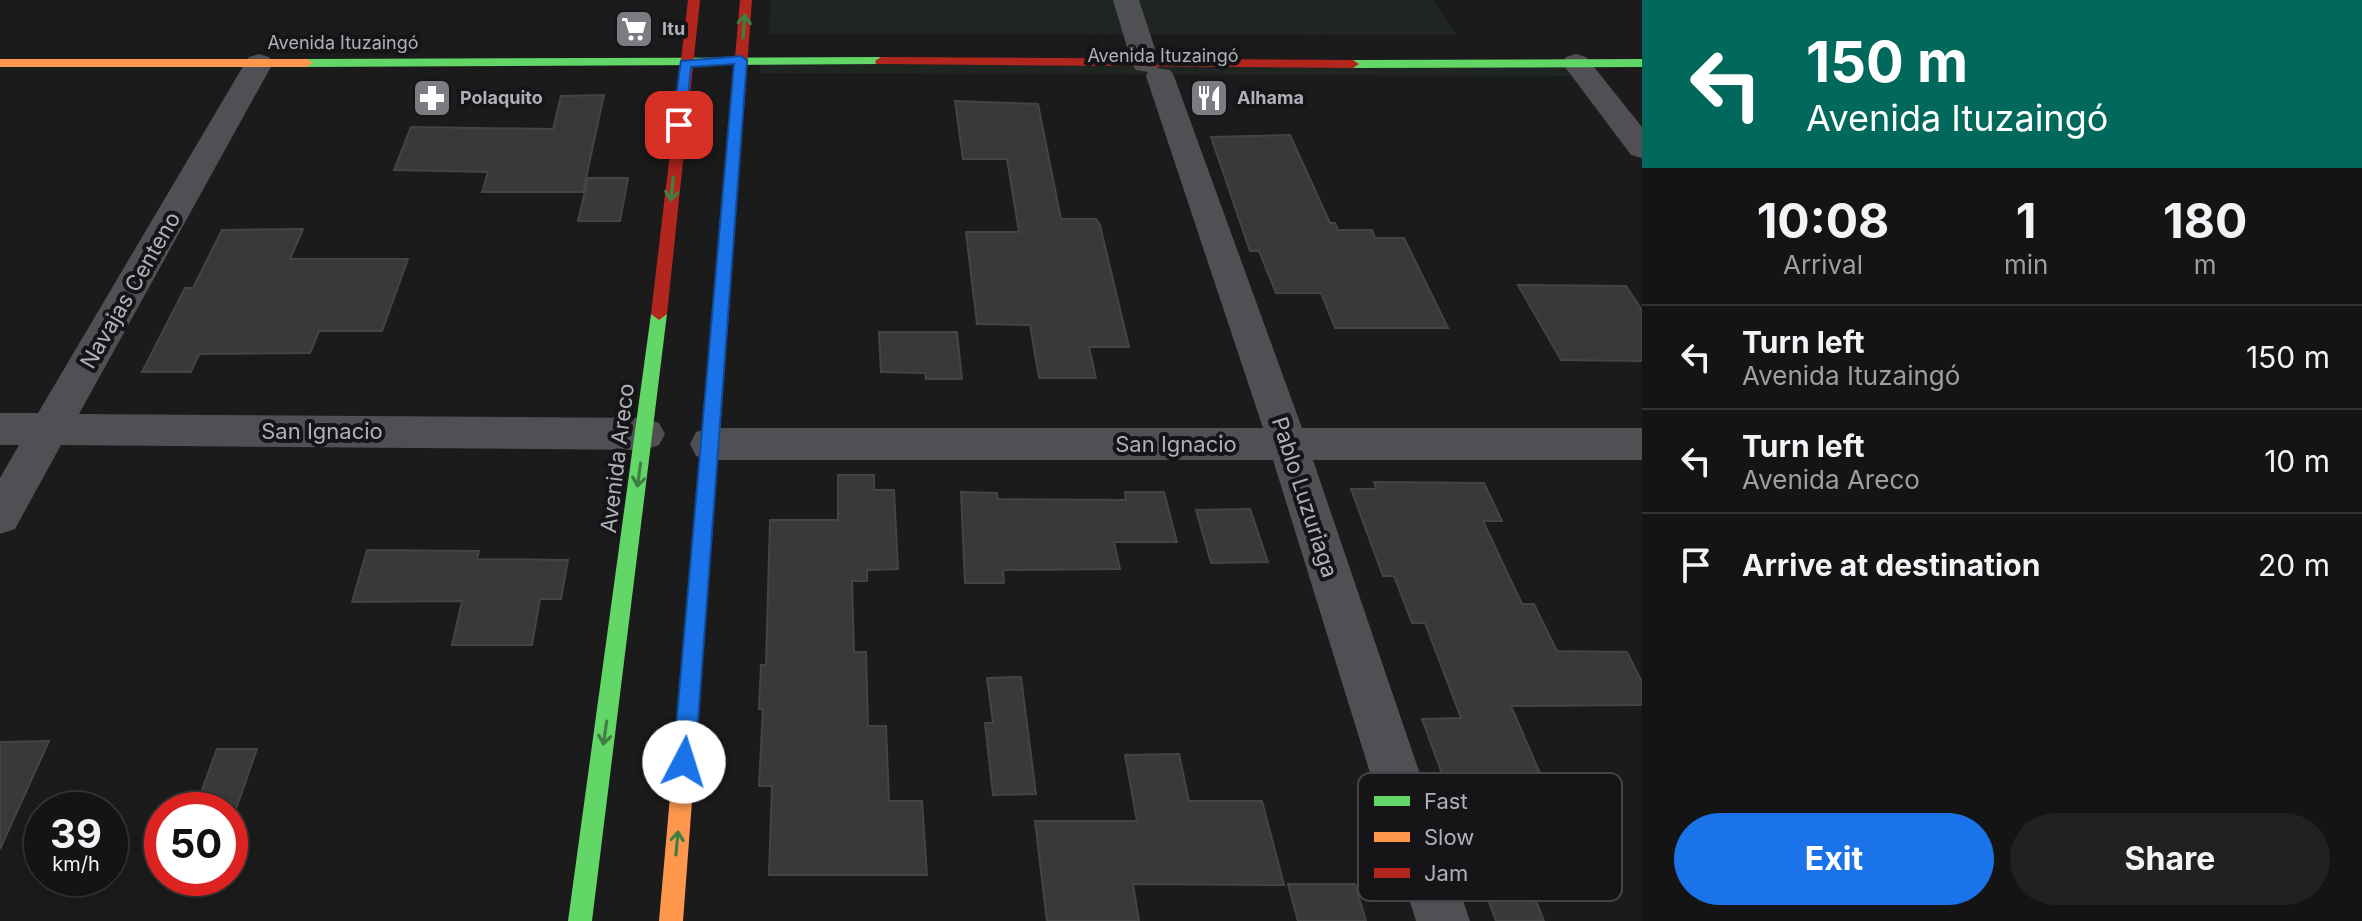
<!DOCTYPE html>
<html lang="en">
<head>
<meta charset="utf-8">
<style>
	:root { --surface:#141414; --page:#212122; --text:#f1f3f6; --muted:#9d9ea0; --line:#333334; --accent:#1a73e8 }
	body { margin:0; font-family:Inter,sans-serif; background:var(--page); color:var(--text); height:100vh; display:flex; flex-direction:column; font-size:30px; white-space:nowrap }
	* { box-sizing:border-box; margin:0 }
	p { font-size:26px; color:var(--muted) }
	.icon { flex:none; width:44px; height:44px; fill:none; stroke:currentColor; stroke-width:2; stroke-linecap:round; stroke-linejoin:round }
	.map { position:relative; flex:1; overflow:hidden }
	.side { display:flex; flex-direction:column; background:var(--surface); width:720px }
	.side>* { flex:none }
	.banner { background:#00695c; color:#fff; overflow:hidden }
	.speed { position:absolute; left:24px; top:792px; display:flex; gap:16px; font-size:40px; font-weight:700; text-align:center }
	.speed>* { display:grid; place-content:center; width:104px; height:104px; border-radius:50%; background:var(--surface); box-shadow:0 4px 12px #0003,0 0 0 2px var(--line); line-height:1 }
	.speed small { font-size:20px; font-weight:400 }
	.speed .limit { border:12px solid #d22; background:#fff; color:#111 }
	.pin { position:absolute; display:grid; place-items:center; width:68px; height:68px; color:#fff; margin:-34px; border-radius:16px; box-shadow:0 4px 12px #0006 }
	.me { position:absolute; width:88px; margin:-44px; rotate:5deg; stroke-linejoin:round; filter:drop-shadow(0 0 6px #0008) }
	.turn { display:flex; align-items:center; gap:28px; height:168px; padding:0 32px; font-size:36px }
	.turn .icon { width:104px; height:104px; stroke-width:2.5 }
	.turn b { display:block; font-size:56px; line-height:68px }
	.eta { display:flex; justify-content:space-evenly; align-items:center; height:136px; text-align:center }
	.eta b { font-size:48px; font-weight:700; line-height:56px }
	.cta { display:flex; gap:16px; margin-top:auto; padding:16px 32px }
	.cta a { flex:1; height:92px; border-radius:48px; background:var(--accent); color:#fff; font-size:32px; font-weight:700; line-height:92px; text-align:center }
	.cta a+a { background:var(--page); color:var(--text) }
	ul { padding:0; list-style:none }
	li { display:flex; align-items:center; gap:24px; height:104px; padding:0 32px; border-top:2px solid var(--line) }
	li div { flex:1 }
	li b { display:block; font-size:30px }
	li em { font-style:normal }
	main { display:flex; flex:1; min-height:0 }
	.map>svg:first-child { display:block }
</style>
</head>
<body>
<main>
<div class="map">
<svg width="1642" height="921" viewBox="0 0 1642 921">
	<rect width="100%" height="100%" fill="#1b1b1b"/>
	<path fill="#1f2520" d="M771,0H1433L1457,35L768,34Z
		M760,64L1567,67L1574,76L760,73Z"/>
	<path fill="#39393a" stroke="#444447" stroke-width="2" d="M604,95L583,192H482L488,172L394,170L411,127L553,129L561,96Z
		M955,101L1038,104L1061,219H1096L1100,225L1129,347H1089L1096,378H1039L1030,325L977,324L966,232H1019L1007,159H963Z
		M1290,135L1330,223H1335L1338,230H1372L1375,238H1404L1448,328H1335L1321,293H1276L1259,251H1250L1211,137Z
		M588,178H628L620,221H578Z
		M303,229L290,259H408L382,331H319L310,353L199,354L191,372H142L185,288H193L222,230Z
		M1518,285L1626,286L1642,310V361L1561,360Z
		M879,332H957L962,379H926L925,373L881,372Z
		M838,475H874V490H894L898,569L867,570V581H852L854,652H866L868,726H886L889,801H922L927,875H769L772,786H759L763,709H759L761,665H766L770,520H838Z
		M1374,482L1484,483L1502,521H1483L1522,604H1534L1557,651L1627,652L1642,682V705L1511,706L1542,778H1495L1523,848H1515L1544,921H1496L1422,719L1461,718L1425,623H1412L1394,576H1383L1351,489H1376Z
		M961,492L997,493L998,499L1126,500L1125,492H1164L1177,542H1114L1120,569L1003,570L1004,583H965Z
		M1250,509L1268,562L1211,563L1196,510Z
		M367,550L479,551L477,559L568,560L561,599H540L532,645H452L462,601L352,602Z
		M1021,677L1036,794L993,795L985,723H993L987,678Z
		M49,741L0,849V742Z
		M217,749H257L236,809H195Z
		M1179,754L1189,801H1262L1284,885L1133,884L1139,921H1047L1035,821H1137L1125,755Z
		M1288,884H1355L1366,921H1298Z"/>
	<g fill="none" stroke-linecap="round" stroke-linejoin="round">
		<path fill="#505054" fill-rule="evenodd" d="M1113,0H1139L1160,64L1157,68L1170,70L1174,76L1302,428H1642V460H1313L1470,921H1416L1273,460H710L696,456L690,444L696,432L710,428H1263L1146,76L1148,72L1136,70L1132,64Z
			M259,54L269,57L273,63L79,414L645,418L659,423L665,434L659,445L645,450L61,445L15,529L0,534V478L19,445H0V413H38L245,63L249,57Z
			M1576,54L1586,57L1642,127V158L1631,155L1562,63L1566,57Z"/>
		<path fill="#63d668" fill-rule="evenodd" d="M881,57L887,61L886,64L307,67L301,63L307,59Z
			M1642,59V67L1353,68L1347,64L1353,60Z
			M659,308L667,314L592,921H568L651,314Z"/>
		<path fill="#ff974d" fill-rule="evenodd" d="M0,59H307L313,63L307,67H0Z
			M721,304L729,310L683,921H659L713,310Z"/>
		<path fill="#b3261e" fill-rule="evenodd" d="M688,0H700L667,314L659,320L651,314Z
			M740,0H752L729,310L721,316L713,310Z
			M881,57L1353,60L1359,64L1353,68L876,64L875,61Z"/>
	</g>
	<defs><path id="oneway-shaft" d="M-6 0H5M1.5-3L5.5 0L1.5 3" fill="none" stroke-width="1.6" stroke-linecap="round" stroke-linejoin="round" transform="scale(2)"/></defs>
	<g stroke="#407f44">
		<use href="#oneway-shaft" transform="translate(744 26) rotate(-85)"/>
		<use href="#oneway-shaft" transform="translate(672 189) rotate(96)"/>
		<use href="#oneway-shaft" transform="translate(639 475) rotate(98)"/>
		<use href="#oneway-shaft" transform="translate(605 733) rotate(98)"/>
		<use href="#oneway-shaft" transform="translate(677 843) rotate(-85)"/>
	</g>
	<path fill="#1a73e8" stroke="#114b97" stroke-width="2" d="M741,56L747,60L695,762L692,770L684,773L676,770L673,762L734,64L691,67L685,125L679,130L672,125L681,61Z"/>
	<defs>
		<g id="supermarket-square" transform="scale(2)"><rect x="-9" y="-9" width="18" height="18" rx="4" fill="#7b7c82" stroke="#151517"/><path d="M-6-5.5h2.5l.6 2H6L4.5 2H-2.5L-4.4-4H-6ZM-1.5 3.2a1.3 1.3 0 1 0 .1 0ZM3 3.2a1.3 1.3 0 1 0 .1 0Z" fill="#fff"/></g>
		<g id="pharmacy-square" transform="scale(2)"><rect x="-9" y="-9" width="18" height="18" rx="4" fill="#7b7c82" stroke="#151517"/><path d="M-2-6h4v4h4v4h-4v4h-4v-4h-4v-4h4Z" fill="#fff"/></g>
		<g id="restaurant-square" transform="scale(2)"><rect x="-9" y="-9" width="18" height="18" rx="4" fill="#7b7c82" stroke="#151517"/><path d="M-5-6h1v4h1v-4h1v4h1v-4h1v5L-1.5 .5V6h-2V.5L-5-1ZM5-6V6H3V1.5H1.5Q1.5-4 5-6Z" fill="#fff"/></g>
	</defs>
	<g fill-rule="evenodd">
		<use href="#supermarket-square" x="634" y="29"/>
		<use href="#pharmacy-square" x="432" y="98"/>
		<use href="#restaurant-square" x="1209" y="98"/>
	</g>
	<g text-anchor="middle" stroke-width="8" stroke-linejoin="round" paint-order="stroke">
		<g font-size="18" font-weight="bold" fill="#aeb1ba" stroke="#151517" text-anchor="start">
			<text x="662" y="35">Itu</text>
			<text x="460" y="104">Polaquito</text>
			<text x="1237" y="104">Alhama</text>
		</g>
		<g font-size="18" fill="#aeb1ba" stroke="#151517">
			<text x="343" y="49">Avenida Ituzaingó</text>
			<text x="1163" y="62">Avenida Ituzaingó</text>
		</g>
		<g font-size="22" fill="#aeb1ba" stroke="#151517">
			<text transform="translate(130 290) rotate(-60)" y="8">Navajas Centeno</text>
			<text x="322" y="439">San Ignacio</text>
			<text x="1176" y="452">San Ignacio</text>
			<text transform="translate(617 458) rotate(-83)" y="8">Avenida Areco</text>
			<text transform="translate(1305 497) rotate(72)" y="8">Pablo Luzuriaga</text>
		</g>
	</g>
	<rect x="1358" y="773" width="264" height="128" rx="12" fill="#151517" stroke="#434448" stroke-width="2"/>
	<rect x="1374" y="796" width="36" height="10" fill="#63d668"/>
	<rect x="1374" y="832" width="36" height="10" fill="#ff974d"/>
	<rect x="1374" y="868" width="36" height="10" fill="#b3261e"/>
	<g font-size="22" fill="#aeb1ba">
		<text x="1424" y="809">Fast</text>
		<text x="1424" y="845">Slow</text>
		<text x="1424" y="881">Jam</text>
	</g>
</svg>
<div class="speed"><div>39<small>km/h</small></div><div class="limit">50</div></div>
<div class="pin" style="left:679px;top:125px;background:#d93025"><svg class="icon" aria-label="arrive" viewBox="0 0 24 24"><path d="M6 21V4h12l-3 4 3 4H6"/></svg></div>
<svg class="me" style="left:684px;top:762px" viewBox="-20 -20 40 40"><circle r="19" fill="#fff"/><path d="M0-13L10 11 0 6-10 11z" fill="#1a73e8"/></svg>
</div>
<section class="side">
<div class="banner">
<div class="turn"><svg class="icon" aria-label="left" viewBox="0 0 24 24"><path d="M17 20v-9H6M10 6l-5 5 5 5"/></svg><div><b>150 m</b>Avenida Ituzaingó</div></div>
</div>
<div class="eta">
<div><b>10:08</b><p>Arrival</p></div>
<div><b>1</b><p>min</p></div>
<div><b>180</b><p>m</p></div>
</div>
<ul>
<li><svg class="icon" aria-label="left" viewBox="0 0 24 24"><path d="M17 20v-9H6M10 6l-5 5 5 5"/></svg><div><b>Turn left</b><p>Avenida Ituzaingó</p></div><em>150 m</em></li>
<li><svg class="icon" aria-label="left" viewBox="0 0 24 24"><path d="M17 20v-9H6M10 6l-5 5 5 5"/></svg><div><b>Turn left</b><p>Avenida Areco</p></div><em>10 m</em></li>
<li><svg class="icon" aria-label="arrive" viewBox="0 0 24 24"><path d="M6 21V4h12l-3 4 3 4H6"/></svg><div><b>Arrive at destination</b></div><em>20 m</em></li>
</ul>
<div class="cta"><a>Exit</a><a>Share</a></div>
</section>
</main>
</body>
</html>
